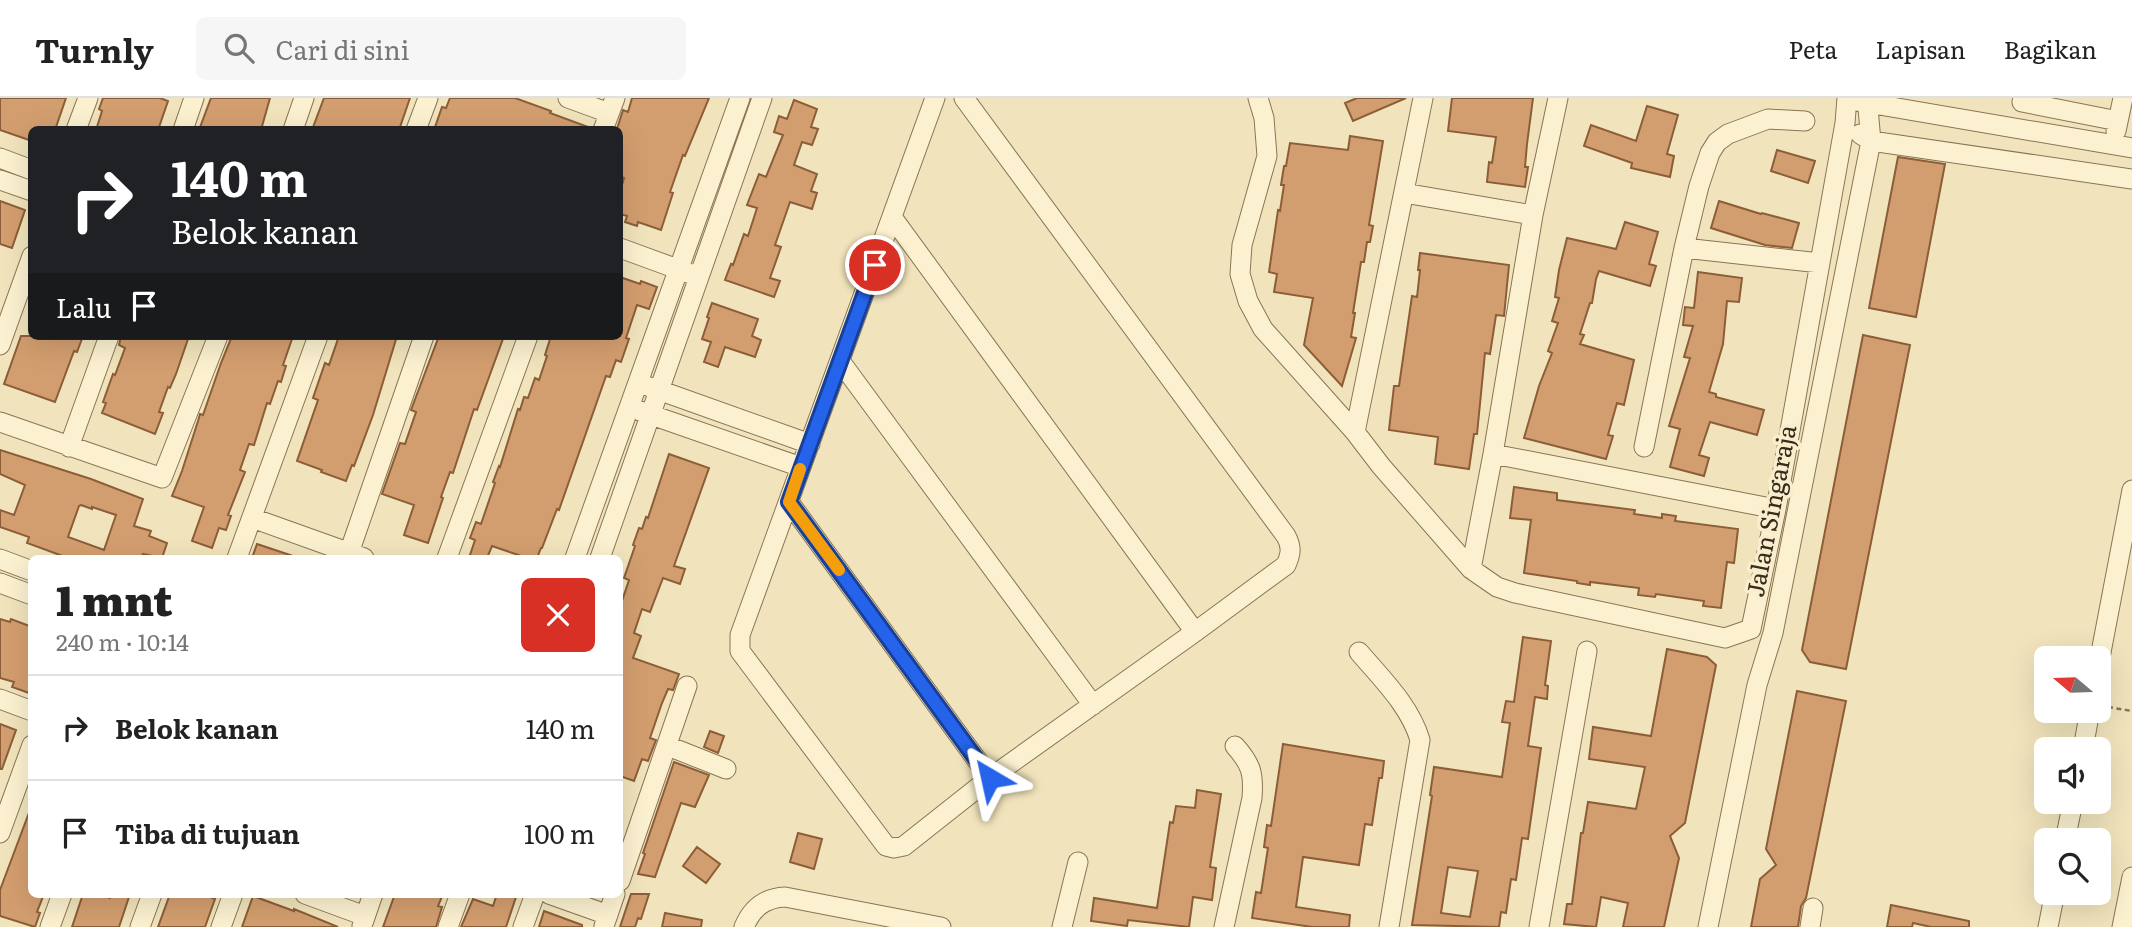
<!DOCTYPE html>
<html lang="id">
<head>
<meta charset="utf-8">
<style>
	:root { --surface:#fff; --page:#f6f6f6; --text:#222; --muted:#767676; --line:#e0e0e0 }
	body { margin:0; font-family:Literata,serif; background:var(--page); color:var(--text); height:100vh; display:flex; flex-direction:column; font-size:26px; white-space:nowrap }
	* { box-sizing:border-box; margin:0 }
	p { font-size:23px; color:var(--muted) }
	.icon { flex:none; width:38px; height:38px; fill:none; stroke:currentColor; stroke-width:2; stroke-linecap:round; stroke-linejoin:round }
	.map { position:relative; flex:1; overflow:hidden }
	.drawer { position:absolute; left:28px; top:457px; width:595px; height:343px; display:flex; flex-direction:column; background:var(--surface); border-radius:10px; box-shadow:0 7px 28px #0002 }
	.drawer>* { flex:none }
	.top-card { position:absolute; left:28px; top:28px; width:595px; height:214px; border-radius:10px; box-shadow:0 7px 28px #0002; background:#202124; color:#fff; overflow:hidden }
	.needle { width:46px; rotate:289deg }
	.buttons { position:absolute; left:2034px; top:548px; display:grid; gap:14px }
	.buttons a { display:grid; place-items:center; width:77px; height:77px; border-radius:10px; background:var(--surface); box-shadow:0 7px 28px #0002; font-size:35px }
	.pin { position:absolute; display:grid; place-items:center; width:60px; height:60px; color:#fff; margin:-30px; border:4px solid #fff; border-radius:50%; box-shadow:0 2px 7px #0007 }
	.me { position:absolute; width:77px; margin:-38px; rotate:324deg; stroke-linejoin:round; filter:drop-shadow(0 0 5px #0008) }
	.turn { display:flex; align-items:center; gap:24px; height:147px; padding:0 28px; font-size:32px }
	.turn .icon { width:91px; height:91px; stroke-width:2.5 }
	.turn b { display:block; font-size:49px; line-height:60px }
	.then { display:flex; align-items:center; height:66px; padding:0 28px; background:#0003; gap:14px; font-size:26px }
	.round { display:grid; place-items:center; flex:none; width:74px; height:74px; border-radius:10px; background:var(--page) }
	.summary { display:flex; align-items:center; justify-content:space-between; height:119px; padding:0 28px }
	h1 { font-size:42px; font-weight:800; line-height:52px }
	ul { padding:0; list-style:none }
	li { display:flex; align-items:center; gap:21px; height:105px; padding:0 28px; border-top:2px solid var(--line) }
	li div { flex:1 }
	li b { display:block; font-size:26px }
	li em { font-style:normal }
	header { display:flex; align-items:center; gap:42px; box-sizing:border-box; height:98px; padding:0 35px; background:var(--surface); border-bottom:2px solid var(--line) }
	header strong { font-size:33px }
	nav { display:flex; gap:38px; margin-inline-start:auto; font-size:24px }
	.search { width:490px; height:63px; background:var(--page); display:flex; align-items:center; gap:18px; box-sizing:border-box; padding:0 24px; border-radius:10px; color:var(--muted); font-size:26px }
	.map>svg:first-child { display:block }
</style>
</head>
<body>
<header>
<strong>Turnly</strong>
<div class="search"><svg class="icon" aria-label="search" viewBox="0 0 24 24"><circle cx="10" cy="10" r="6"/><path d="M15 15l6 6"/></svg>Cari di sini</div>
<nav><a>Peta</a><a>Lapisan</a><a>Bagikan</a></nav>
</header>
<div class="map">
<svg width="2132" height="829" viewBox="0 0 2132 829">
	<rect width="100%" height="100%" fill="#f1e4bc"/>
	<path fill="#d39e6f" stroke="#8b5e38" stroke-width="2" fill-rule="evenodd" d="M0,0H66L55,32H32V43L0,32Z
		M103,0H160L168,3L158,32H96L102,13L99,11Z
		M211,0H270L261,32H199Z
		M324,0H410L399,32H312Z
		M450,0H515L551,13L550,15L591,30L590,32H434L442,9L446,10Z
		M632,0H709L685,58L683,57L670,94L673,95L661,132L638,124L637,128L625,124L627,118L620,116V94L624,80L620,78V32L617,31L623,12L628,14Z
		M1357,0H1406L1353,23L1345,5Z
		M1452,0H1533L1527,46L1525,69H1528L1525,89L1487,84L1489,64L1492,65L1496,39L1448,33Z
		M794,2L817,11L811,29L818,31L812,47L802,44L794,67L817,76L811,93L817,95L812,111L790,104L775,147L781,149L770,180L780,183L774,199L725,182L731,166L733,167L744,136L748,138L757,110L747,107L759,76L766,79L783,37L774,34L779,18L787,21Z
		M1647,8L1678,17L1667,56L1674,58L1670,79L1631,70L1632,65L1584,48L1591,27L1636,43Z
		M1350,38L1383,43L1369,127L1373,128L1370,144H1367L1364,164H1361L1353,215H1355L1351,239L1356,240L1342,288L1304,247L1313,200L1274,194L1277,176L1269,174L1278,112L1280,113L1284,87H1281L1284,68H1286L1290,45L1348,52Z
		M1777,52L1815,63L1808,85L1771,73Z
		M1898,59L1945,66L1916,219L1869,210Z
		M0,103L25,112L12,150L0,146Z
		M1719,103L1761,116L1762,115L1799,125L1792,150L1765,147L1711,130Z
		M1625,124L1658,134L1649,166L1656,168L1650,188L1599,173L1596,181L1592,205H1590L1580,236L1584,237L1580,246L1634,262L1624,307L1617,305L1608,337L1613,338L1606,361L1524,340L1539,288L1552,255L1548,253L1558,225L1552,223L1559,200L1555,199L1559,172L1567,140L1616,151Z
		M1420,155L1509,167L1504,218L1496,217L1490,256L1485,255L1477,336H1474L1469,371L1435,366L1438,339L1389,332L1394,288H1399L1412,198L1417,199L1420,172H1418Z
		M1698,174L1742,180L1739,204L1727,203L1723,246L1709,294L1716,296V299L1764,312L1757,337L1710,324L1699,357L1709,360L1704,378L1670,369L1680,331L1669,328L1690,260L1684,259L1693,228L1683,227L1685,209L1694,210Z
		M620,179L640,186L641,183L657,189L649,211L637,207L626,240L629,241L621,264L616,262L610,279L606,278L559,412L557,411L542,450H541L537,460H527L492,448L487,460H469L475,442L470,440L476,424L481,426L495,385L493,384L499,368L500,369L518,311L520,312L524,299L528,300L535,280L539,282L547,258L545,257L551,238H620Z
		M712,205L758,221L752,238L761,242L755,259L725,249L718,269L704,264L711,244L702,241L709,220L707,219Z
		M1863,237L1910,247L1846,571L1810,564L1802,552Z
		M21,238H83L77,254L74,253L55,304L4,286Z
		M121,238H189L176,276L170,290L168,289L159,314L163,315L155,336L102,315L106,305L103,304L113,276L115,277L125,250L119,247Z
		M232,238H293L283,267L286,268L281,284L278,283L270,306L267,305L254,347L249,346L240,372L245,374L228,417L231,418L226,432L219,430L212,450L192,443L204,409L172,398L182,373L198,323L200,316L203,317L221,265Z
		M339,238H397L373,317L354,368L352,367L346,383L321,374L322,372L297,363L318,302L313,300L325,265L329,267Z
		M439,238H504L477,312L474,311L453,375L450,374L441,399L443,400L428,445L404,437L414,407L382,396L400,345L405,346L416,314L411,312Z
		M0,352L91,381L143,401L134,428L151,433L149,438L167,445L162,460L143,456L141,460H68L27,445L29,439L0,429V412L14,417L25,387L0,376ZM81,407L92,411V409L116,417L104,452L68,439L79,408Z
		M669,356L709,370L674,468L685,471L680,486L663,480L650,514L642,511L634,535L641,538L633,560L679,576L673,592L668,591L662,605L650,640L656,642L648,663L642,661L634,683L620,678V509L629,482L624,480L635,448L633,447L639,430L642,431L646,419L648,420Z
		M1514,389L1557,395V402L1635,412L1634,416L1662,420V416L1676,418L1675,423L1738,431L1734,465L1727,464L1721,510L1703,508L1704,503L1656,496L1655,499L1638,497L1639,490L1590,484V487L1577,485V483L1524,475L1531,422L1510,420Z
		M257,446L293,458V460H252Z
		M0,521L10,524L11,521L32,529V596L12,589L14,584L0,580Z
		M1523,539L1551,543L1545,587L1548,588L1547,601L1535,599L1528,648L1541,650L1528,741L1522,740L1516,782L1511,781L1506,815L1501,814L1499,829L1412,827L1432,698L1430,697L1434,669L1502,679L1510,625L1502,624L1506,603L1514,604ZM1448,769L1478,773L1470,819L1441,815Z
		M1667,551L1707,559L1716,567L1685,725L1670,738L1679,760L1664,829H1623L1628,805L1601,799L1596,829L1564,826L1567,806H1572L1581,735H1583L1588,704L1636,711L1645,669L1589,661L1593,629L1651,638Z
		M1797,593L1846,603L1806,800L1801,808L1798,829H1751L1760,781L1776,767L1766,751Z
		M0,626L16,632L2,671H0Z
		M710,633L724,638L718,655L704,649Z
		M1283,646L1384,663L1382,680H1379L1372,727L1365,726L1359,767L1303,759L1296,809L1350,817L1349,829H1312L1252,820L1256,794L1261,795L1268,750L1264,749L1267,727L1271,728Z
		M674,664L709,677L695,709L681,705L655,779L638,776L645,756L643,755Z
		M1197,692L1221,696L1210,769L1216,770L1212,802L1193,799L1189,829L1128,822L1127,828L1091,823L1094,800L1157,810L1170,724L1173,725L1176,708L1195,710Z
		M30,712L32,796H44L37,814L40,815L35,829L0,818V792Z
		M798,735L822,741L814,771L790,764Z
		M697,749L720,766L706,785L683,768Z
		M83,796H100L110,800L112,796H130L119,829H72Z
		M170,796H214L212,800L215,801L205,829H158Z
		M395,796H443L438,808L442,809L436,829H383Z
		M497,796H517L506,829H461L473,801L493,808Z
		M631,796H649L641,821L638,820L635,829H620Z
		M253,798L294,813V811L338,829H242Z
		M1891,807L1969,823V829H1931L1913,825L1912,829H1887Z
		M544,813L582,827V829H539Z
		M665,815L702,822L701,829H662Z"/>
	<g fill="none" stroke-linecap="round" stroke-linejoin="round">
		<g stroke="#8a7454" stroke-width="21">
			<path id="minor" d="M568,0L609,15
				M935,0L740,537V553L886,748L894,750L904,748L990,680L1195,534L1286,467C1291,456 1292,449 1286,438L964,0
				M1258,0L1264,20L1267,58L1242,147L1240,176L1248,203L1263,231L1355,334L1381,368L1471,471L1497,489L1515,495L1725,540L1751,531L1776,411L1493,356
				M2023,0L2022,4L2118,23
				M1856,3L2132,50
				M76,32L88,0
				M183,32L194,0
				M293,32L304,0
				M416,32L428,0
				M603,32L615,0
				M2116,33L2123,0
				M1860,36L1871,43L2132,81
				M0,60L32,72
				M0,82L32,93
				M1404,95L1533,117
				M892,119L1195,534
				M620,150L691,176
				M1684,150L1820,165
				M0,247L32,158
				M840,263L1093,607
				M650,289L810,346
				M640,313L801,369
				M0,324L162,380L218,238
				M1355,334L1423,0
				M69,349L109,238
				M1644,349L1684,150L1699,88L1710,55L1717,44L1728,36L1768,21L1805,23
				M789,404L990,680
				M1776,411L1845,25L1847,0
				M252,420L364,460
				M349,455L424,238
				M237,460L318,238
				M447,460L528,238
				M575,460L740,0
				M600,460L762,0
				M0,461L32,473
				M1471,471L1493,356L1533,117L1558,0
				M0,485L32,497
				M1359,554C1382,581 1410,608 1420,642L1389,829
				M2098,570L2132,392
				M0,601L32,613
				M668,648L726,671
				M2083,651L2090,612
				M0,735L32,647
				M2065,742L2073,704
				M620,783L687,588
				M305,796L365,818
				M549,796L608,817
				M362,828L373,796
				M604,828L615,796
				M50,829L62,796
				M140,829L152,796
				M221,829L233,796
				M448,829L460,796
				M523,829L535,796
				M744,829C752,810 764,800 785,799L941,829
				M1062,829L1078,764
				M1224,829L1252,700C1254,675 1251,666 1235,648
				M1539,829L1587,553
				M1708,829L1757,587L1773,535L1871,43L1867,0
				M1810,829L1813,810
				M2048,829L2055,794
				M2122,829L2132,779"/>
		</g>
		<path stroke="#8a7454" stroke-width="2.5" stroke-dasharray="5 3.5" stroke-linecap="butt" d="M2108,609L2132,613"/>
		<use href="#minor" stroke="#fbf1d0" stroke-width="19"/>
	</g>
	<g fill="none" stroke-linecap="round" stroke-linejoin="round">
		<g stroke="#184099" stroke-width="18">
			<path id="route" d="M875,167L789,404L990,680"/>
		</g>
		<use href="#route" stroke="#2563eb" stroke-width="12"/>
		<path stroke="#f59e0b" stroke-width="12" d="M800,371L789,404L839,472"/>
	</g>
	<g text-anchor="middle" stroke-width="7" stroke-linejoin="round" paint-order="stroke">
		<g font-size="24" fill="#382b1b" stroke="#f8eecd">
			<text transform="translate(1772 413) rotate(-79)" y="8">Jalan Singaraja</text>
		</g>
	</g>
</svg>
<div class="buttons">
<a><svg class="needle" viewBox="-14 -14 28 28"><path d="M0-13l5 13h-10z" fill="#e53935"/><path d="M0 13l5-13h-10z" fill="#767676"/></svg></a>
<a><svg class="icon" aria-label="sound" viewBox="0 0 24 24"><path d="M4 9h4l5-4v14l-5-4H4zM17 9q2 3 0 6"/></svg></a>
<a><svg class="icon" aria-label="search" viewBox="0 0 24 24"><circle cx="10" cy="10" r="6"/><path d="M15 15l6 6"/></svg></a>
</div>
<div class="pin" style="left:875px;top:167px;background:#d93025"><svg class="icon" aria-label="arrive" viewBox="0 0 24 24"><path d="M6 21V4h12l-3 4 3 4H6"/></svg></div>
<svg class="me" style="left:990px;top:680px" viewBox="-20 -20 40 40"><path d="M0-17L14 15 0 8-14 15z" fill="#2563eb" stroke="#fff" stroke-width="4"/></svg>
<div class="top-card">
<div class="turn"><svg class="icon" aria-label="right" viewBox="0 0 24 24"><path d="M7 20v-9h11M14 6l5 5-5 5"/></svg><div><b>140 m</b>Belok kanan</div></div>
<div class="then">Lalu<svg class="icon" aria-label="arrive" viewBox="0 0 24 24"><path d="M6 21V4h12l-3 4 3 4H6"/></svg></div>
</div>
<section class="drawer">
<div class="summary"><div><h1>1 mnt</h1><p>240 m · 10:14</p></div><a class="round" style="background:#d93025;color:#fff"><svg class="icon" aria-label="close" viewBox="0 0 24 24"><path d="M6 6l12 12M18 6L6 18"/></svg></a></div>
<ul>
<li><svg class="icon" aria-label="right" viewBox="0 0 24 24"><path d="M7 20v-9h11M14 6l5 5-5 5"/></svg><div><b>Belok kanan</b></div><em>140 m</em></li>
<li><svg class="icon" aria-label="arrive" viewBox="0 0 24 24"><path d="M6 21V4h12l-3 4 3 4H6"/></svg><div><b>Tiba di tujuan</b></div><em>100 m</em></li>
</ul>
</section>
</div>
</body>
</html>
